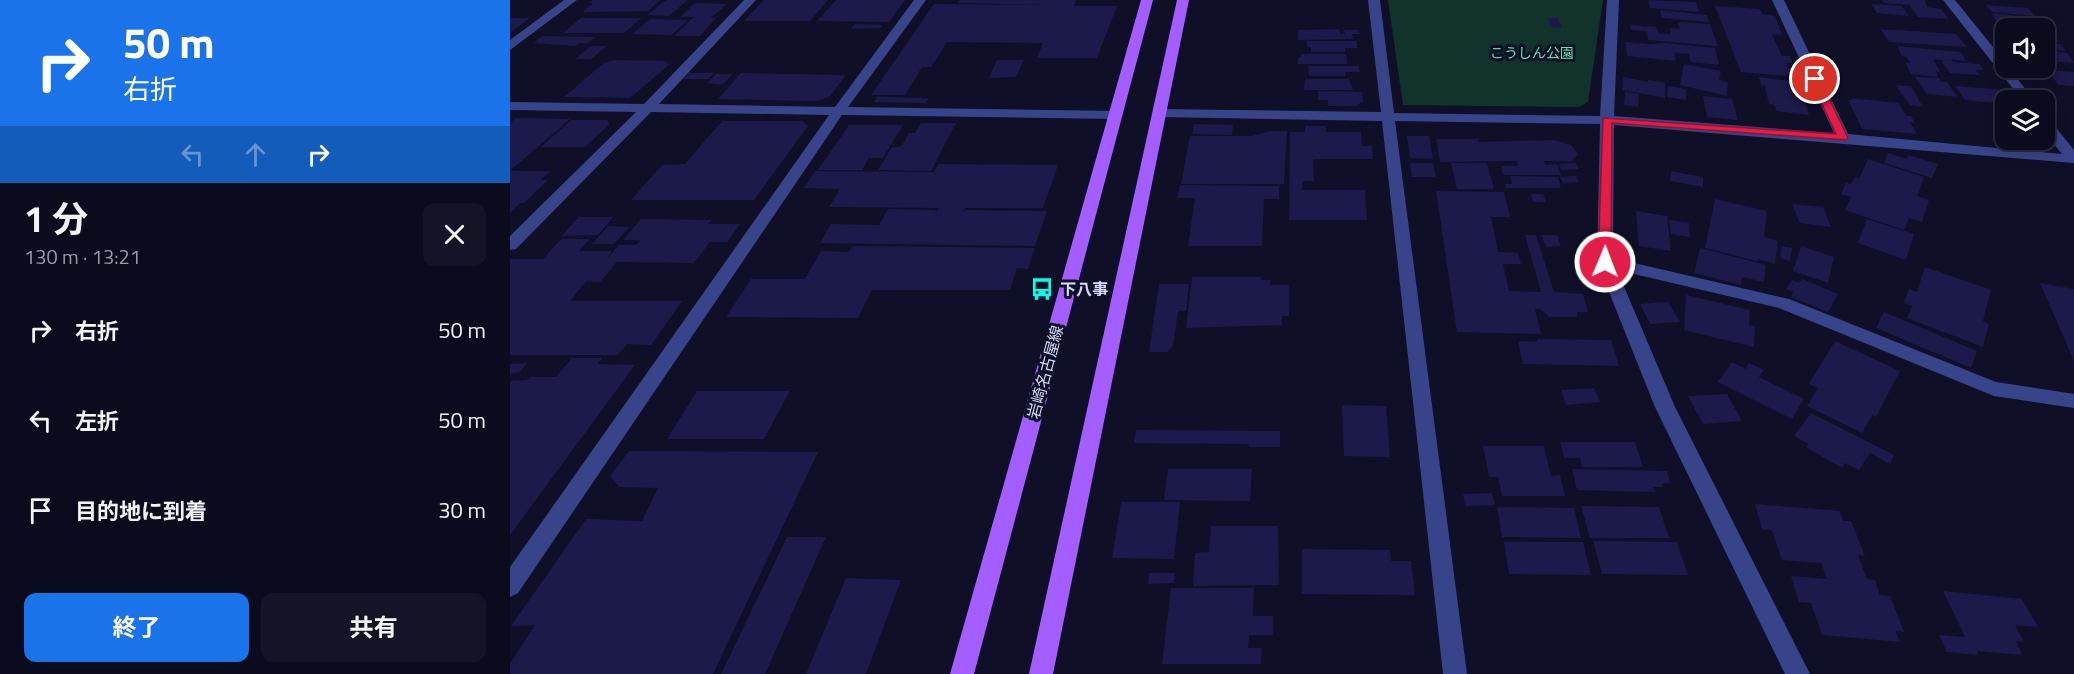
<!DOCTYPE html>
<html lang="ja">
<head>
<meta charset="utf-8">
<style>
	:root { --surface:#0b0b1e; --page:#141427; --text:#f1f3f6; --muted:#9a9ba4; --line:#2b2b3c; --accent:#1a73e8 }
	body { margin:0; font-family:"Titillium Web","Noto Sans JP",sans-serif; background:var(--page); color:var(--text); height:100vh; display:flex; flex-direction:column; font-size:22px; white-space:nowrap }
	* { box-sizing:border-box; margin:0 }
	p { font-size:20px; color:var(--muted) }
	.icon { flex:none; width:33px; height:33px; fill:none; stroke:currentColor; stroke-width:2; stroke-linecap:round; stroke-linejoin:round }
	.map { position:relative; flex:1; overflow:hidden }
	.panel { display:flex; flex-direction:column; background:var(--surface); width:510px }
	.panel>* { flex:none }
	.hud { background:#1a73e8; color:#fff; overflow:hidden }
	.controls { position:absolute; left:1485px; top:18px; display:grid; gap:12px }
	.controls a { display:grid; place-items:center; width:60px; height:60px; border-radius:12px; background:var(--surface); box-shadow:0 3px 15px #0003,0 0 0 2px var(--line); font-size:30px }
	.pin { position:absolute; display:grid; place-items:center; width:51px; height:51px; color:#fff; margin:-26px; border:3px solid #fff; border-radius:50%; box-shadow:0 2px 6px #0007 }
	.me { position:absolute; width:66px; margin:-33px; rotate:1deg; stroke-linejoin:round; filter:drop-shadow(0 0 4px #0008) }
	.turn { display:flex; align-items:center; gap:21px; height:126px; padding:0 24px; font-size:27px }
	.turn .icon { width:78px; height:78px; stroke-width:2.5 }
	.turn b { display:block; font-size:42px; line-height:51px }
	.lanes { display:flex; align-items:center; height:57px; padding:0 24px; background:#0003; justify-content:center; gap:30px; direction:ltr }
	.lanes .off { opacity:.35 }
	.round { display:grid; place-items:center; flex:none; width:63px; height:63px; border-radius:12px; background:var(--page) }
	.summary { display:flex; align-items:center; justify-content:space-between; height:102px; padding:0 24px }
	h1 { font-size:36px; font-weight:700; line-height:45px }
	.action { display:flex; gap:12px; margin-top:auto; padding:12px 24px }
	.action a { flex:1; height:69px; border-radius:12px; background:var(--accent); color:#fff; font-size:24px; font-weight:700; line-height:69px; text-align:center }
	.action a+a { background:var(--page); color:var(--text) }
	ul { padding:0; list-style:none }
	li { display:flex; align-items:center; gap:18px; height:90px; padding:0 24px }
	li div { flex:1 }
	li b { display:block; font-size:22px }
	li em { font-style:normal }
	main { display:flex; flex:1; min-height:0 }
	.map>svg:first-child { display:block }
</style>
</head>
<body>
<main>
<section class="panel">
<div class="hud">
<div class="turn"><svg class="icon" aria-label="right" viewBox="0 0 24 24"><path d="M7 20v-9h11M14 6l5 5-5 5"/></svg><div><b>50 m</b>右折</div></div>
<div class="lanes"><svg class="icon off" aria-label="left" viewBox="0 0 24 24"><path d="M17 20v-9H6M10 6l-5 5 5 5"/></svg><svg class="icon off" aria-label="ahead" viewBox="0 0 24 24"><path d="M12 20V5M6 11l6-6 6 6"/></svg><svg class="icon" aria-label="right" viewBox="0 0 24 24"><path d="M7 20v-9h11M14 6l5 5-5 5"/></svg></div>
</div>
<div class="summary"><div><h1>1 分</h1><p>130 m · 13:21</p></div><a class="round"><svg class="icon" aria-label="close" viewBox="0 0 24 24"><path d="M6 6l12 12M18 6L6 18"/></svg></a></div>
<ul>
<li><svg class="icon" aria-label="right" viewBox="0 0 24 24"><path d="M7 20v-9h11M14 6l5 5-5 5"/></svg><div><b>右折</b></div><em>50 m</em></li>
<li><svg class="icon" aria-label="left" viewBox="0 0 24 24"><path d="M17 20v-9H6M10 6l-5 5 5 5"/></svg><div><b>左折</b></div><em>50 m</em></li>
<li><svg class="icon" aria-label="arrive" viewBox="0 0 24 24"><path d="M6 21V4h12l-3 4 3 4H6"/></svg><div><b>目的地に到着</b></div><em>30 m</em></li>
</ul>
<div class="action"><a>終了</a><a>共有</a></div>
</section>
<div class="map">
<svg width="1564" height="674" viewBox="0 0 1564 674">
	<rect width="100%" height="100%" fill="#0f0f28"/>
	<path fill="#11332b" d="M878,0H1093L1078,102L1069,107L893,105Z"/>
	<path fill="#1b1a4a" d="M83,0H150L138,11L73,12L83,3H79Z
		M156,0H178L159,16L137,15Z
		M254,0H318L300,21H234Z
		M326,0H395L379,22L307,21Z
		M450,0H566L564,6H607L587,58H527L533,43L437,42L421,67H412L395,95H361L424,4L539,5L448,3Z
		M1138,0L1186,2L1189,12L1140,8Z
		M1372,0H1415L1417,7L1431,9L1439,19L1408,17L1399,5L1374,3Z
		M185,3L217,4L201,18H206L190,36H164L184,17H170Z
		M1361,4L1392,6L1399,16L1367,13Z
		M1476,5L1518,8L1525,16L1482,12Z
		M1205,6L1250,9L1252,14L1265,16L1272,35L1262,34L1272,56H1280L1283,63H1276L1280,71L1276,76L1231,72Z
		M1150,10L1197,15L1199,22L1152,18Z
		M1481,13L1529,18L1534,24L1486,20Z
		M0,18H20L0,33Z
		M71,18H131L114,33H53Z
		M1038,18H1048L1052,28L1041,27Z
		M140,19L178,20L162,35L122,34Z
		M1168,22L1200,24L1208,46L1138,40L1137,31L1121,30L1120,25L1146,27L1148,33L1161,34L1160,28L1170,29Z
		M1490,23L1533,26L1540,33H1534V28H1495Z
		M345,24L373,25L370,28L341,29Z
		M829,29L830,34H835L834,30H849L850,34H842L843,39L788,40V30Z
		M1370,29L1446,34L1457,47L1379,42Z
		M1534,34L1543,35L1549,42L1534,41Z
		M32,36L85,37L78,43H69L66,46L24,43Z
		M797,41H847V48H835V52H801V47H797Z
		M1115,42L1139,44L1155,43L1205,48L1209,65L1181,62L1179,54L1164,53L1166,61L1117,56Z
		M1534,42L1550,44L1556,51L1534,49Z
		M81,46H97L81,59H65Z
		M1387,46L1451,52L1456,61L1441,59L1443,62L1469,64L1474,70H1465L1470,75L1440,73L1431,61H1439L1423,59L1430,72L1426,71L1428,77L1401,74L1395,62L1400,63L1397,57L1392,56Z
		M1534,51L1557,53L1564,63L1534,61Z
		M791,54H836L837,64H788V58H791Z
		M104,60L158,61L155,63L160,64L120,98L54,97L94,63Z
		M487,60H514L506,77L479,78Z
		M1174,64L1211,71L1209,80L1218,82L1217,96L1170,85Z
		M798,66H849L850,72H835L836,76H799Z
		M1537,70L1564,72V86L1549,85Z
		M179,73H204L199,79H173Z
		M231,73L336,75L320,96L308,101L208,99Z
		M206,74H223L212,85L197,83Z
		M1113,77L1138,82V80L1155,82V98L1112,90Z
		M1249,77L1289,82L1299,115L1266,111L1265,105L1259,104L1255,86L1251,85Z
		M1405,77L1429,78L1431,82H1437L1447,97L1417,94Z
		M795,79H839L843,90H794Z
		M1385,85L1401,86L1413,107L1400,105Z
		M1158,86L1176,89V100L1157,97Z
		M1445,86L1496,90L1503,100H1496V104L1455,100Z
		M808,91L852,92L853,102L846,106H818V100H808Z
		M1115,92L1129,94L1128,107L1114,105Z
		M1193,96L1222,99L1228,120L1197,117Z
		M367,97L419,98L416,103L364,102Z
		M1341,98L1389,103L1396,116H1401L1405,123L1400,122L1407,134L1352,129L1338,100H1342Z
		M6,118L60,119L0,171H41L31,180H38L14,203H10L0,213V123Z
		M61,120H97L100,124L75,147H31Z
		M212,121H292L298,126L244,200H121L152,165L175,164Z
		M411,123H446L421,171L368,170L382,147H391L399,133H405Z
		M684,124L723,125L722,135L682,134Z
		M339,125H393L373,158H359L352,170H308Z
		M795,126H816V132H851L852,146H862L863,159H803L804,181H793L792,190H855L857,220H779L780,132H795Z
		M759,131H777L774,184H671L680,136H742Z
		M897,136H919L923,159L900,158Z
		M926,139H968V142L1044,140L1061,145L1068,154L1062,161H1034L1035,165L1047,164L1051,175H993L991,166H1008L1007,161L930,162Z
		M1378,153L1397,159L1398,155L1428,164L1422,178L1374,163Z
		M1358,159L1414,177L1407,196L1419,200L1412,222L1399,218L1394,230L1335,210L1341,197L1331,194L1336,183L1341,184L1345,177L1349,179Z
		M900,163H923L926,177H902Z
		M941,163H977L984,189H947Z
		M1066,163L1069,169L1051,170L1049,164Z
		M428,164L548,165L533,208H455L453,212L455,210L537,211L525,246L310,243L321,224L369,225L378,209L426,210L425,212H427L429,208L319,207L330,189L294,188L305,171L424,172Z
		M1161,171L1193,177V187L1160,181Z
		M1000,176L1048,177L1051,188H996L995,184H1002Z
		M1066,176L1069,182L1053,183L1050,177Z
		M670,185L769,186V199H754L752,246H678L685,198H667Z
		M926,191L994,192L1000,217H981L988,252L1008,253L1011,264H993L999,291L1031,292L1015,235H1026L1044,292L1073,294L1078,312H1067V317H1039L1031,309H1025L1031,334L947,332Z
		M1021,194H1033L1036,202H1023Z
		M1205,199L1257,211L1254,237L1268,241L1265,264L1248,259L1247,261L1195,248Z
		M1282,204L1313,207L1321,227L1290,223Z
		M1126,211L1157,216L1161,251L1129,246Z
		M68,217H103L88,235L52,236Z
		M131,219L201,220L198,224H230L217,242H200L184,263L107,262L90,282L76,281L60,301H172L141,345L117,344L108,355H0V259H33L51,239H80L69,251H102L96,260L109,245H126L131,240H113Z
		M1357,219L1404,234L1396,260L1348,243Z
		M1159,220L1179,223L1180,237L1161,234Z
		M98,226L120,227L104,244H82Z
		M1031,235H1047L1051,246L1036,247Z
		M342,246L525,248L518,269L507,268L500,290H362L348,318L216,317L241,279H295L311,251L339,252Z
		M1272,246L1282,248L1280,261L1270,258Z
		M1291,246L1324,257L1318,283L1283,271Z
		M1190,248L1256,265L1254,282L1232,277L1231,285L1184,273Z
		M1415,267L1481,290L1473,321L1479,324L1473,347L1397,318L1402,306L1394,303L1399,289L1407,292Z
		M682,277H751V280H760V285H779V316H772V325L676,328Z
		M1292,279L1328,294L1318,312L1281,297L1283,292L1276,289L1282,280L1289,283Z
		M1530,283L1564,289V361Z
		M649,284H679L676,311H668L663,346L657,352H639Z
		M1176,295L1240,310L1239,325L1245,326L1244,347L1174,330Z
		M1158,302L1170,322L1140,324L1130,304Z
		M1374,312L1467,351L1461,368L1366,328Z
		M1027,339L1101,340L1109,366L1013,364L1008,341L1027,342Z
		M1325,341L1390,371L1366,417L1362,415L1352,433L1297,406L1308,388L1299,384Z
		M62,358H92L88,364L125,365L0,535V381L17,380L20,377H46Z
		M1222,362L1236,369L1239,363L1254,370L1249,377L1294,399L1282,419L1208,382Z
		M17,363L9,373H3L0,377V364Z
		M1084,388L1090,402L1056,405L1051,390Z
		M187,391H280L254,439H157Z
		M1217,394L1232,421L1193,424L1178,396Z
		M832,405L876,406L880,457L834,456Z
		M1301,413L1384,455L1380,464L1360,453L1349,470L1335,463L1332,468L1296,447L1299,444L1284,436Z
		M626,430L770,431V447H739L738,444L624,443Z
		M1050,442H1125L1133,467H1072L1070,458H1054Z
		M973,446H1034L1041,476L1050,475L1055,496H992L988,477H979Z
		M119,451L308,452L203,674H0V664L25,625L1,626L76,519L132,521L148,488L109,487L100,476Z
		M658,469H742L740,501L654,500Z
		M1062,469L1157,471L1160,483H1152L1153,487H1143L1145,492L1067,490Z
		M982,493L985,505L955,506L953,494Z
		M611,502H670L664,559L602,558Z
		M1245,504L1330,511L1333,521H1341L1355,556L1348,555L1357,579L1365,580L1370,595L1380,596L1394,632L1385,631L1390,642L1312,635L1301,603L1289,602L1281,576L1317,579L1311,563L1272,560L1262,530L1252,529Z
		M1071,506L1149,507L1159,538H1080Z
		M987,507L1064,508L1071,538L992,537Z
		M701,526H768L769,585L683,586L685,553L699,552Z
		M277,537H316L255,674H211Z
		M1083,541L1167,542L1178,575L1092,574Z
		M994,542H1073L1081,575L999,574Z
		M792,549L880,550L881,561H901L905,595L792,594Z
		M639,573H665L664,583L638,584Z
		M336,578L391,580L356,674H296Z
		M661,588H744L743,616H763V635H739L738,648H752L751,664H652Z
		M1433,591L1512,599L1528,627L1505,625L1514,642L1506,641L1512,655L1467,651L1468,655L1437,652L1429,635L1455,637Z"/>
	<g fill="none" stroke-linecap="round" stroke-linejoin="round">
		<path fill="#384489" fill-rule="evenodd" d="M54,0H67L0,50V40Z
			M234,0H246L149,104L325,107L404,0H416L338,107L606,111L613,115L606,119L332,115L8,593L0,597V567L319,115L141,112L6,249L0,250V236L126,112L0,110V102L134,104Z
			M858,0H870L884,113L1090,116L1097,0H1109L1104,116L1324,133L1262,0H1274L1338,134L1552,154L1534,132V118L1539,119L1564,150V163L1104,125L1103,258L1279,299L1486,382L1564,394V408L1484,396L1269,308L1107,270L1165,407L1300,674H1275L1145,407L1087,262L1090,124L885,121L957,674H933L872,121L648,117L641,113L648,109L871,112Z
			M1433,0H1445L1496,63V68H1499L1524,100H1512Z"/>
		<path fill="#a45dff" fill-rule="evenodd" d="M631,0H643L464,674H440Z
			M667,0H679L543,674H519Z"/>
	</g>
	<path fill="#e11d48" stroke="#92132f" stroke-width="1.5" d="M1302,77L1310,79L1338,138L1336,140L1102,123L1101,262L1099,265H1090L1088,262L1093,118L1326,134L1300,79Z"/>
	<defs>
		<g id="bus-bare" transform="scale(1.8)"><path d="M-5-6H5V4H4V6H2V4H-2V6H-4V4H-5ZM-3.5-4V0h7V-4ZM-3.5 1.2v1.5H-2V1.2ZM2 1.2v1.5H3.5V1.2Z" fill="#02ffe9" stroke="#0f0f28" stroke-width="2.5" paint-order="stroke"/></g>
	</defs>
	<g fill-rule="evenodd">
		<use href="#bus-bare" x="532" y="289"/>
	</g>
	<g text-anchor="middle" stroke-width="6" stroke-linejoin="round" paint-order="stroke">
		<g font-size="14" fill="#5ce5a9" stroke="#0f0f28">
			<text x="1022" y="58">こうしん公園</text>
		</g>
		<g font-size="16" font-weight="bold" fill="#d6d9ff" stroke="#0f0f28" text-anchor="start">
			<text x="550" y="295">下八事</text>
		</g>
		<g font-size="16" fill="#d6d9ff" stroke="#0f0f28">
			<text transform="translate(535 372) rotate(-75)" y="6">岩崎名古屋線</text>
		</g>
	</g>
</svg>
<div class="controls">
<a><svg class="icon" aria-label="sound" viewBox="0 0 24 24"><path d="M4 9h4l5-4v14l-5-4H4zM17 9q2 3 0 6"/></svg></a>
<a><svg class="icon" aria-label="layers" viewBox="0 0 24 24"><path d="M12 4l9 5-9 5-9-5zM3 14l9 5 9-5"/></svg></a>
</div>
<div class="pin" style="left:1305px;top:79px;background:#d93025"><svg class="icon" aria-label="arrive" viewBox="0 0 24 24"><path d="M6 21V4h12l-3 4 3 4H6"/></svg></div>
<svg class="me" style="left:1095px;top:262px" viewBox="-20 -20 40 40"><circle r="17" fill="#e11d48" stroke="#fff" stroke-width="3"/><path d="M0-11L8 9 0 5-8 9z" fill="#fff"/></svg>
</div>
</main>
</body>
</html>
